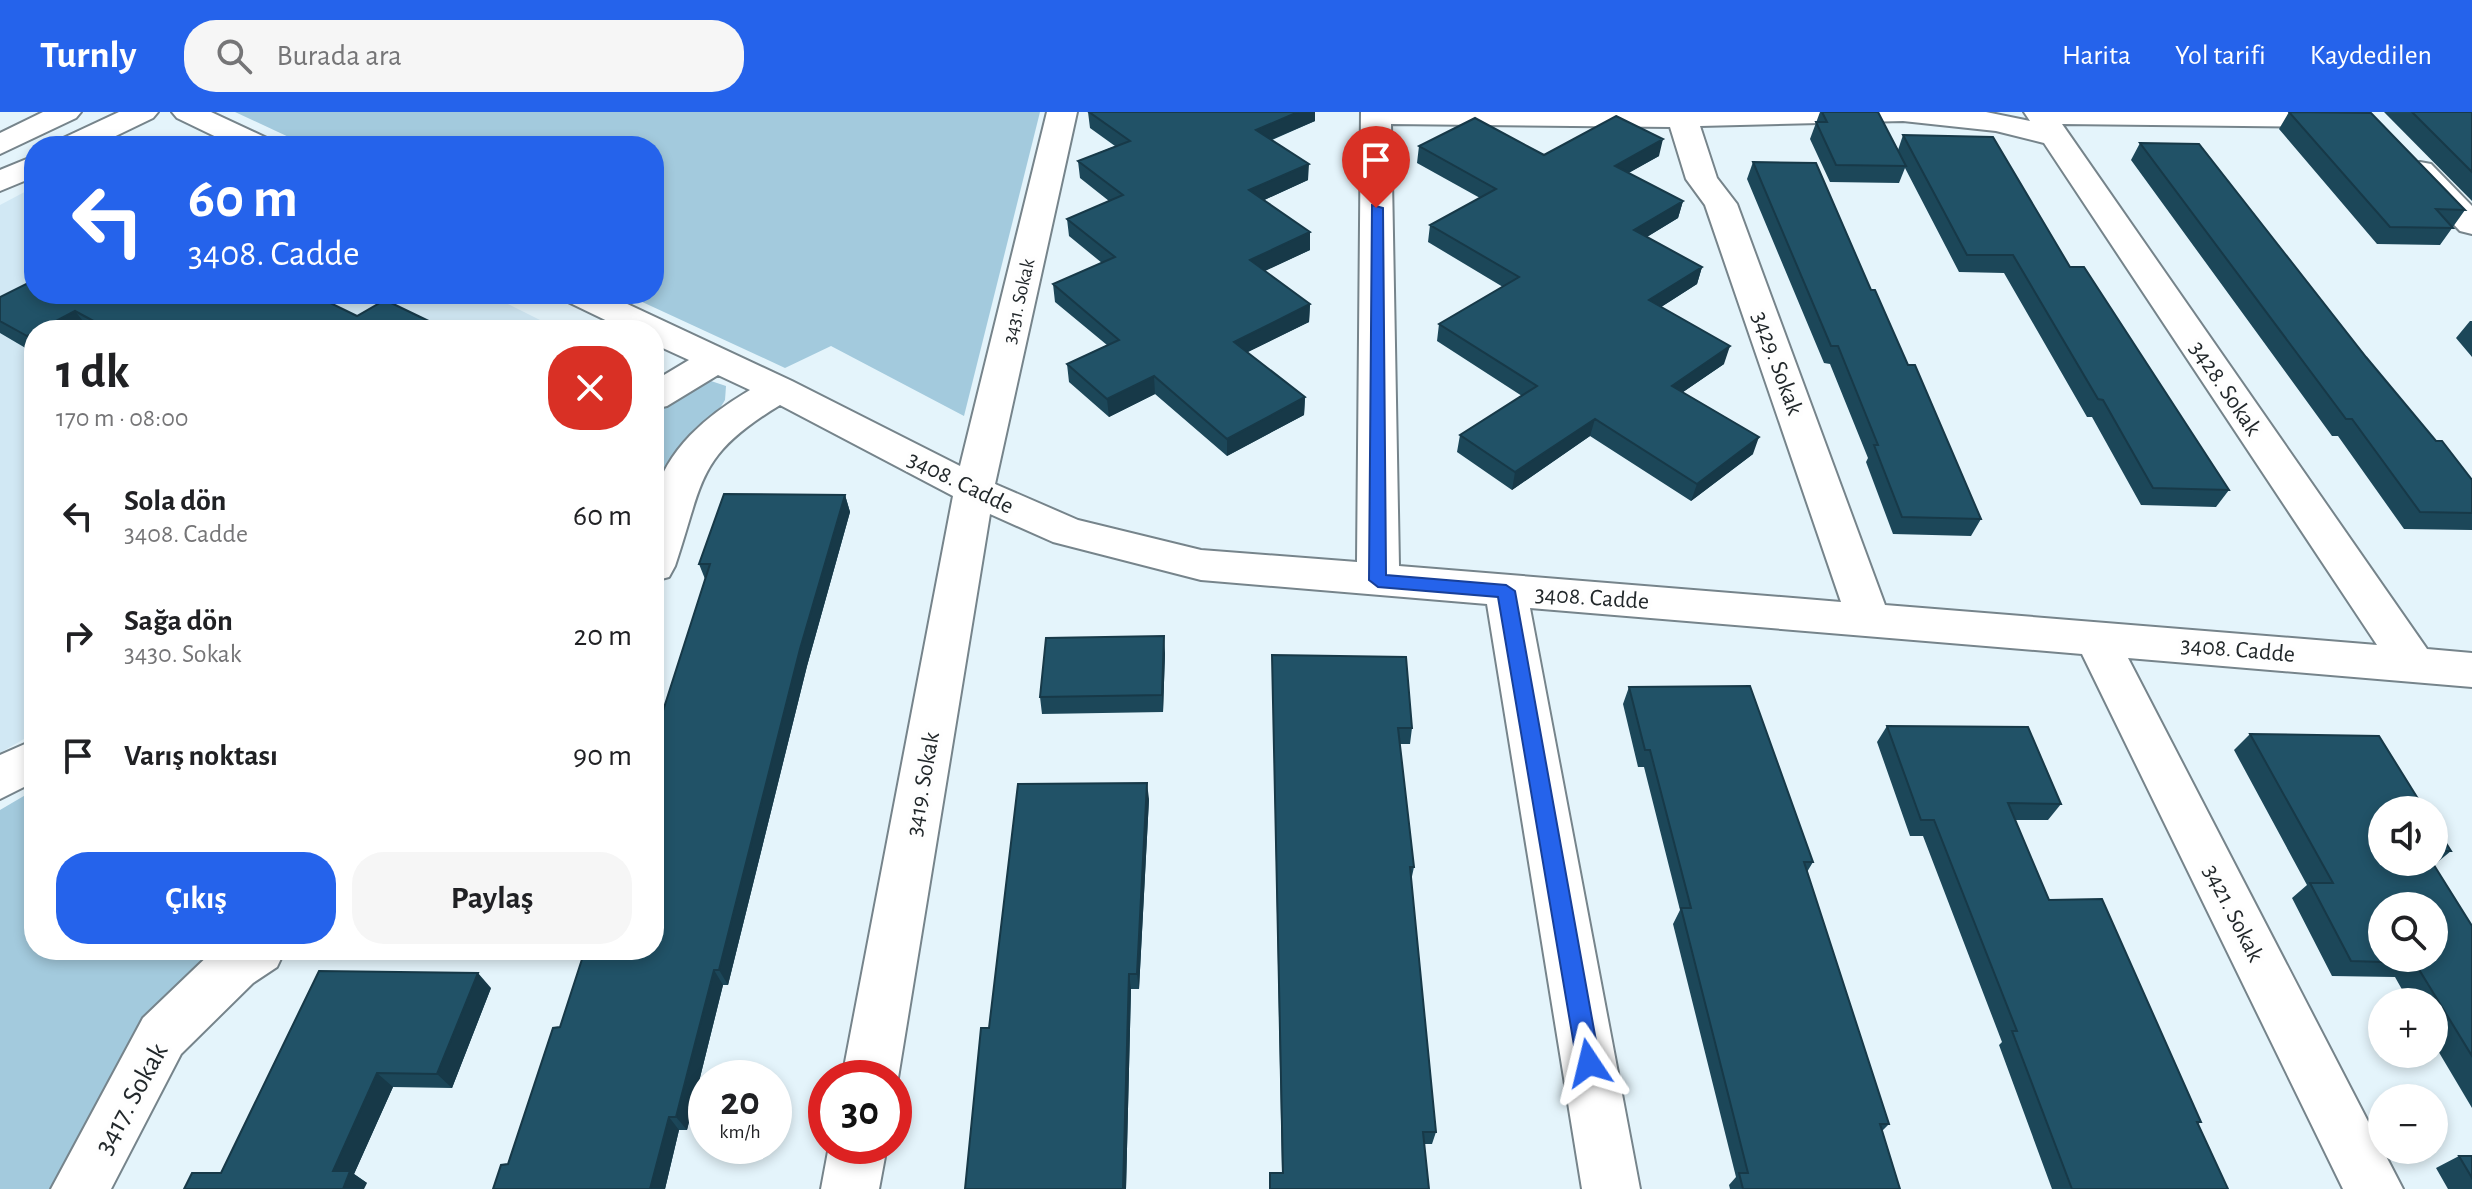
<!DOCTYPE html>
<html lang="tr">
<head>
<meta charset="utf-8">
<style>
	:root { --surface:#fff; --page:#f6f6f6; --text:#202124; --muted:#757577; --accent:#2563eb }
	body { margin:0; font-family:"Alegreya Sans",sans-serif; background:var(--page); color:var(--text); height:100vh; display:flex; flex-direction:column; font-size:30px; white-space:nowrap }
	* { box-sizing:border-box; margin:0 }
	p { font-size:26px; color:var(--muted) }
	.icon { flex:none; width:44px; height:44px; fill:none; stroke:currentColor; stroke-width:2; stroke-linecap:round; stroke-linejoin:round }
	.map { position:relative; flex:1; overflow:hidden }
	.sheet { position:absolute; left:24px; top:208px; width:640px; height:640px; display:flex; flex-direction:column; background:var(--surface); border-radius:32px; box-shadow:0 4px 12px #0003 }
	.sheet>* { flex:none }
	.guide { position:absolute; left:24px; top:24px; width:640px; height:168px; border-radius:32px; box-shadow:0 4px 12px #0003; background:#2563eb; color:#fff; overflow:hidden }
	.buttons { position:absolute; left:2368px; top:684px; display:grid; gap:16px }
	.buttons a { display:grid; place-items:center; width:80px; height:80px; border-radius:50%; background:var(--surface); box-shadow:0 4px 12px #0003; font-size:40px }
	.speed { position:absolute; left:688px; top:948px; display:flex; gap:16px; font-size:40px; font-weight:700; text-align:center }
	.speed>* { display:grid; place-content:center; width:104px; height:104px; border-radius:50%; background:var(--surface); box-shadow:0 4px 12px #0003; line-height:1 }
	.speed small { font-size:20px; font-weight:400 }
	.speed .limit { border:12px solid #d22; background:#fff; color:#111 }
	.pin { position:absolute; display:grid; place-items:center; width:68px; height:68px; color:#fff; margin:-82px -34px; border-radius:50% 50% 50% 0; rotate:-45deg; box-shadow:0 0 8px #0007 }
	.pin .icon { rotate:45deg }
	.me { position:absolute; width:88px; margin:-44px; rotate:350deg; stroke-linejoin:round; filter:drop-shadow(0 0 6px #0008) }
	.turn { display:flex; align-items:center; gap:28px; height:168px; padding:0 32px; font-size:36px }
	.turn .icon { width:104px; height:104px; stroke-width:2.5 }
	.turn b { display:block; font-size:56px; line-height:68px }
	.round { display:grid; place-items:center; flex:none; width:84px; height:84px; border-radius:32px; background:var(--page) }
	.head { display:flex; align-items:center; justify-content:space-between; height:136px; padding:0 32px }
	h1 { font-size:48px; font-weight:700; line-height:60px }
	.cta { display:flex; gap:16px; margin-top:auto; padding:16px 32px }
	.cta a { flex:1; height:92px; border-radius:32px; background:var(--accent); color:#fff; font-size:32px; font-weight:700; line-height:92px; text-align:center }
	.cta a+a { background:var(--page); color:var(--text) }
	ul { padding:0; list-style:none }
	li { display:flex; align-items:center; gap:24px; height:120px; padding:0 32px }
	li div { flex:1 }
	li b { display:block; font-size:30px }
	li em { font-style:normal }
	header { display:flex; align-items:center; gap:48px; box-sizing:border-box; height:112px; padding:0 40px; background:var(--accent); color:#fff }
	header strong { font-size:38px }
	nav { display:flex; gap:44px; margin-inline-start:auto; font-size:28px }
	.search { width:560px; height:72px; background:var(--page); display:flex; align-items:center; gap:20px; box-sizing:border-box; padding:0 28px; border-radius:32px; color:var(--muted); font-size:30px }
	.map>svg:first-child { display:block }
</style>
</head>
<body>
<header>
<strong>Turnly</strong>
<div class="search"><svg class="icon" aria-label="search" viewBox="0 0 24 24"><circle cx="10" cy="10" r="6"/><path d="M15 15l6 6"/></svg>Burada ara</div>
<nav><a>Harita</a><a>Yol tarifi</a><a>Kaydedilen</a></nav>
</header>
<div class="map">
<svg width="2472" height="1077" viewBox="0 0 2472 1077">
	<rect width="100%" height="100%" fill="#e4f4fb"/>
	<path fill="#d1e8f4" d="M34,75V182H488L560,218H34V621L0,641V93Z"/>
	<path fill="#a3cadd" d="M235,0H1040L964,304L831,234L785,256L625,182H654V34H308Z
		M708,268L726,274L725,288L654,404V302Z
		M34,678V838H221L176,873L128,937L51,1077H0V698Z"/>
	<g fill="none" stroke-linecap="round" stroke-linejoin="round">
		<g stroke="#76848b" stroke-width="4">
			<path id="street" d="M43,0H81L76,6L0,42V21Z
				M119,0H158L153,6L95,34H55L59,28Z
				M172,0H211L271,28L275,34H235L177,6Z
				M1047,0H1077L995,372L1078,408L1201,438L1357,450L1361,0H1986L2030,9L2024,0H2357L2361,6L2357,12L2346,15L2062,12L2427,537L2472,541V575L2128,546L2403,1077H2343L2082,542L1530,496L1640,1077H1582L1487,492L1201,468L1053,430L990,402L898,966L894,975V966H842L953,384L780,293C696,344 704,368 675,454L669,465L654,469C654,444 649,413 654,388C665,337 708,303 750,278L718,263L667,294L654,297V269L689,248L654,232V218H626L566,189L561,182H606L792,269L960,354ZM1903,9L1996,19L2044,31L2377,533L1885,493L1737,92L1717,66L1700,14ZM1391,12L1670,15L1686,67L1705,93L1841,490L1399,454Z
				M34,44V65L0,79V58Z
				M2420,50L2431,52L2472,94V122L2460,119L2409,66L2404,59L2409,52Z
				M34,628V670L0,687V643Z
				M214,838H285L277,855L253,871L181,942L111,1077H51L143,906Z
				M829,1034H887L879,1077H821Z"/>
		</g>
		<use href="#street" fill="#fff" fill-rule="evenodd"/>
	</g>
	<path fill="#1c4759" d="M1088,0H1315V9L1272,28L1308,68L1264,88L1310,120V138L1264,159L1310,192L1309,210L1247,240L1305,285L1304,303L1227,344L1155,282L1109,305L1069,270L1067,252L1107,233L1055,190L1053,172L1102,151L1069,124L1067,107L1109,89L1080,66L1078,49L1115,34L1090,16Z
		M1820,0H1878L1898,38L1903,23L2070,155L2229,378L2216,395L2141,393L2092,305H2087L2004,161L1959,160L1905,56L1899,71L1830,70L1810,27Z
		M2289,0L2465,98L2440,133L2377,132L2279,17Z
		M2384,0H2472V89Z
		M2140,31L2366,245L2436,329L2472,368V418L2404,417L2338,324H2332L2131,48Z
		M1419,34L1544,43L1659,44L1628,61L1683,89L1678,106L1647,125L1702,155L1697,172L1661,195L1724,252L1683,280L1753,342L1691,389L1590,324L1512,378L1457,340L1460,323L1522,284L1437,229L1439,212L1503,175L1428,130L1430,113L1480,86L1417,51Z
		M1753,50L1871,178L1908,253L1981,407L1971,424L1893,422L1866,350L1868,346L1830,252L1824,251L1747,67Z
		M0,185L357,204L439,214L441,218H34V241L0,221Z
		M2470,209H2472V245L2456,226Z
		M845,383L850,400L807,554L728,873H723L687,1018H679L665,1077H493L508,1052L654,838L705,467L699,452Z
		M1165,541L1163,600L1042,602L1040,585Z
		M1272,543L1412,616L1410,632H1400L1414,755L1411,769L1436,1020L1432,1032H1424L1429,1077H1269L1270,1061H1282Z
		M1629,575L1813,750L1807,760L1889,1012L1882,1019L1900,1077H1730L1729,1073L1736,1065L1673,812L1680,798L1644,655H1638L1623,592Z
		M1887,614L2061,692L2048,708H2015L2049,788L2201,1010L2198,1012L2228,1077H2052L1999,933L2002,930L1923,724H1910L1877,630Z
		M2250,622L2382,750H2434V712L2451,739L2434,753L2472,814V996L2434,932V890H2409L2395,865L2332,864L2292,786L2307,773L2234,638Z
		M1149,687L1139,877H1131L1126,1077H965L989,916Z
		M491,876L452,976L393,975L354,1062L367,1071L221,1061Z
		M2459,1044H2472V1077H2448L2436,1056Z"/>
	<path fill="#173948" d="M1298,0H1315V9L1256,34V18Z
		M1663,27L1659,44L1611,71L1615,54Z
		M1309,52L1308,68L1249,95V78Z
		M1683,89L1678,106L1630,135L1634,118Z
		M1310,120V138L1250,166V148Z
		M1702,155L1697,172L1644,206L1649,188Z
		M1310,192L1309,210L1234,247V230Z
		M75,199L90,218H39Z
		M34,221V234L27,224Z
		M1730,234L1724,252L1667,291L1672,274Z
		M1154,264L1155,282L1109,305L1107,287Z
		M1305,285L1304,303L1227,344V327Z
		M1595,307L1590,324L1512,378L1515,360Z
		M1759,325L1753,342L1691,389L1697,372Z
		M845,383L850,400L807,554L728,873L719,858L800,537Z
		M1164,524L1165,541L1163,600L1162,583Z
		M1147,671L1149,687L1139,877L1137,862Z
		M714,858L723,873L687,1018L676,1005Z
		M478,861L491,876L452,976L437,962Z
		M1129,862L1131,877L1126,1077H1123Z
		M377,961L393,975L354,1062L367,1071L364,1077H343L333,1059Z
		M669,1005L679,1018L665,1077H650Z"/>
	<path fill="#215267" stroke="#173948" stroke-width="2" fill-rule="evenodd" d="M1089,0H1298L1256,18L1309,52L1249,78L1310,120L1250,148L1310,192L1234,230L1305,285L1227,327L1154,264L1107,287L1067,252L1119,228L1053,172L1115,145L1067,107L1123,83L1078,49L1130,29Z
		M1822,0H1878L1906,54L1836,53L1816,10H1827Z
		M2289,0L2371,1L2465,98L2436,97L2453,116L2390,115Z
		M2412,0H2472V60Z
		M1616,4L1663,27L1615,54L1683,89L1634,118L1702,155L1649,188L1730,234L1672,274L1759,325L1697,372L1595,307L1515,360L1460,323L1537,274L1439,212L1519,165L1430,113L1496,77L1419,34L1475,6L1544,43Z
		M1903,23L1993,25L2070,155H2084L2229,378L2153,376L2103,288L2098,287L2013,143H1967Z
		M2140,31L2199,32L2366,245L2436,329H2442L2472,368V401L2420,400L2352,307H2346Z
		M1753,50L1816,51L1871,178H1875L1908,253H1915L1981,407L1902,405L1874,333H1878L1838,234H1831Z
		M34,168V182H312L357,204L385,188L439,214L433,218H110L75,199L39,218H34V221L27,224L0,209V185Z
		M724,382L845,383L800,537L719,858H714L676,1005H669L650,1077H493L501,1053L508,1052L553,916L560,915L585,838H654V627L710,452H699Z
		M1164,524L1162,583L1040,585L1046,526Z
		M1272,543L1406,545L1412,616H1398L1414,755H1410L1436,1020H1423L1429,1077H1270V1061H1283Z
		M1750,574L1813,750H1804L1889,1012H1880L1900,1077H1743L1739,1061H1748L1681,796H1691L1650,638H1645L1629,575Z
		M1887,614L2028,615L2061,692L2008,691L2049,788L2102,787L2201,1010H2197L2228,1077H2072L2012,919H2017L1934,708H1921Z
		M2250,622L2379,624L2425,698H2382V750H2432L2472,814V944L2415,851L2351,849L2310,771H2333ZM2382,794H2434V846H2382Z
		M1147,671L1137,862H1129L1123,1077H965L981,916H989L1018,672Z
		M2434,712L2451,739H2434Z
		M319,859L478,861L437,962L377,961L333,1059H350L343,1077H184L192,1061H221Z
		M2459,1044H2472V1066Z"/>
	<path fill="#2563eb" stroke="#184099" stroke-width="2" d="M1372,93L1383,96L1386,463L1506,473L1515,479L1600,951L1597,959L1589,962L1581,959L1577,951L1498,485L1378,475L1369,468Z"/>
	<g text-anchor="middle" stroke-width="8" stroke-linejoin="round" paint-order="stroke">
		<g font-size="20" fill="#22282b" stroke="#fefefe">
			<text transform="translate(1018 189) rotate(-77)" y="7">3431. Sokak</text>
		</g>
		<g font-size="24" fill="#22282b" stroke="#fefefe">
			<text transform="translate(1778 251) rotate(70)" y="8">3429. Sokak</text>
			<text transform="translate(2226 276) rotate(56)" y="8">3428. Sokak</text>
			<text transform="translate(961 370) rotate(26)" y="8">3408. Cadde</text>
			<text transform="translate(1592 485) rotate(4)" y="8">3408. Cadde</text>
			<text transform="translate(2238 537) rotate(5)" y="8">3408. Cadde</text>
			<text transform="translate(922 672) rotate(-80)" y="8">3419. Sokak</text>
			<text transform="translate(2234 801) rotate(63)" y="8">3421. Sokak</text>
		</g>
		<g font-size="28" fill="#22282b" stroke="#fefefe">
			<text transform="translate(130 986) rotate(-61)" y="10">3417. Sokak</text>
		</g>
	</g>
</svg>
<div class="buttons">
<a><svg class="icon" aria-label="sound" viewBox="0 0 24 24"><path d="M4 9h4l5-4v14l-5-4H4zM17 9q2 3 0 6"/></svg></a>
<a><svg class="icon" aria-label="search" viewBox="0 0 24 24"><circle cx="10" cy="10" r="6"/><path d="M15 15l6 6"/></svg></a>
<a>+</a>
<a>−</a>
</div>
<div class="speed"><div>20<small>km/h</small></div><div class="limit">30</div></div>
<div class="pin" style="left:1376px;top:96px;background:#d93025"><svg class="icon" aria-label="arrive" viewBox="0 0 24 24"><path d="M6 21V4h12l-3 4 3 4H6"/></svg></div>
<svg class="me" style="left:1589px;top:951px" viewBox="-20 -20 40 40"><path d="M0-17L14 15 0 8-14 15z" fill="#2563eb" stroke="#fff" stroke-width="4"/></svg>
<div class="guide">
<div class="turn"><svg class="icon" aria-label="left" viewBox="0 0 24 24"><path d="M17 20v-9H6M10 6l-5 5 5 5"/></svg><div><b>60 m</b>3408. Cadde</div></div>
</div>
<section class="sheet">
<div class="head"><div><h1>1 dk</h1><p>170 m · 08:00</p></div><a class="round" style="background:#d93025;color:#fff"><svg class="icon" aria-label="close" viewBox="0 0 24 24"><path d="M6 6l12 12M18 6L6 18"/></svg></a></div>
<ul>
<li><svg class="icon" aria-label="left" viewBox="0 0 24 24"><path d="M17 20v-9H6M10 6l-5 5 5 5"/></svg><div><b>Sola dön</b><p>3408. Cadde</p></div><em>60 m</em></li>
<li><svg class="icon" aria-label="right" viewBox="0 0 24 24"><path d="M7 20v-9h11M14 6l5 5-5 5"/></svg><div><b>Sağa dön</b><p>3430. Sokak</p></div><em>20 m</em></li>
<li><svg class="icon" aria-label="arrive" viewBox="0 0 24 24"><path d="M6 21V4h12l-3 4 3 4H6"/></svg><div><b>Varış noktası</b></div><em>90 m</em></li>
</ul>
<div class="cta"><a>Çıkış</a><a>Paylaş</a></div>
</section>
</div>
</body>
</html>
